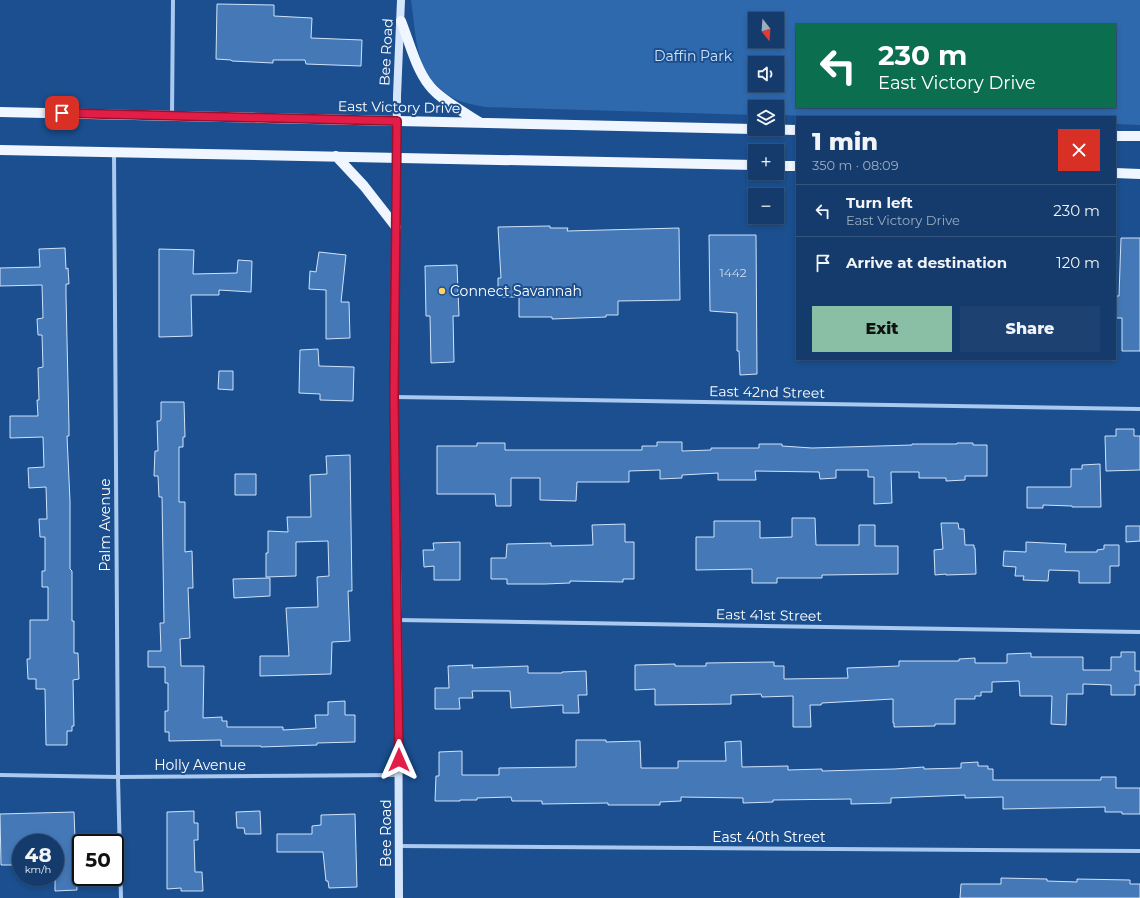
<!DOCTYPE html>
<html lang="en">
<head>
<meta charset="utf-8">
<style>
	:root { --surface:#143b6b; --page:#1d4271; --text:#f1f3f6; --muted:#9dadc1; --line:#33557e; --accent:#8abfa5 }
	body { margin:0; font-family:Montserrat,sans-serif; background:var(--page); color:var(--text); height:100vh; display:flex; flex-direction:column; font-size:15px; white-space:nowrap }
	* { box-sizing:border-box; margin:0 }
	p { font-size:13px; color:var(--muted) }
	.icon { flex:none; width:22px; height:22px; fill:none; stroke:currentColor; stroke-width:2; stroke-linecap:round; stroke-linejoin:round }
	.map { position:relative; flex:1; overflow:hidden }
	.details { position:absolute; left:796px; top:116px; width:320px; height:244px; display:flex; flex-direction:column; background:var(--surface); border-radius:0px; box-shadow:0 2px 6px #0003,0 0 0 1px var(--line) }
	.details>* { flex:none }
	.banner { position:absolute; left:796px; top:24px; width:320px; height:84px; border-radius:0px; box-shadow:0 2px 6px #0003,0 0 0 1px var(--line); background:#0b6e4f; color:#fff; overflow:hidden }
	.needle { width:26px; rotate:163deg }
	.controls { position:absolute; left:748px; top:12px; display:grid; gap:8px }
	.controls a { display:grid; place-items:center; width:36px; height:36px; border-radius:0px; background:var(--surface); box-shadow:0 2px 6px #0003,0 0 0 1px var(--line); font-size:20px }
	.speed { position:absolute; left:12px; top:834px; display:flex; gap:8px; font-size:20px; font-weight:700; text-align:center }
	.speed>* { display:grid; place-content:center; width:52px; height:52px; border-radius:50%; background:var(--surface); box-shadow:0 2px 6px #0003,0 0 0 1px var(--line); line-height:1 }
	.speed small { font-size:10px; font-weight:400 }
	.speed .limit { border:2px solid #111; border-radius:6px; background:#fff; color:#111 }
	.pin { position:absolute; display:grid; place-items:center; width:34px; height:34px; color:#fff; margin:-17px; border-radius:8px; box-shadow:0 2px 6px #0006 }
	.me { position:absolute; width:44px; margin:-22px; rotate:0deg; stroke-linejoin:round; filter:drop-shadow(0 0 3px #0008) }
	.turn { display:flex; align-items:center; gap:14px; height:84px; padding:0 16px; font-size:18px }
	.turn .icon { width:52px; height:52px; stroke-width:2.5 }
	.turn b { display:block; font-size:28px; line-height:34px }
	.round { display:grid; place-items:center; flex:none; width:42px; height:42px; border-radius:0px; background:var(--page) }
	.headline { display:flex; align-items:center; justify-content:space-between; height:68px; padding:0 16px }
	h1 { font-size:24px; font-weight:800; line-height:30px }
	.primary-button { display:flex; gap:8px; margin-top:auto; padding:8px 16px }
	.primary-button a { flex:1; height:46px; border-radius:0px; background:var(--accent); color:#111; font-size:16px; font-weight:800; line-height:46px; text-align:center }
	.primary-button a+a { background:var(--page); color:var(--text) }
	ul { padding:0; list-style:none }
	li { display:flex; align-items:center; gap:12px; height:52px; padding:0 16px; border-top:1px solid var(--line) }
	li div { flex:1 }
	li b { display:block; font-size:15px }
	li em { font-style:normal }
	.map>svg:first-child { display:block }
</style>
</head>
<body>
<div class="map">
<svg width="1140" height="898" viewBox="0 0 1140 898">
	<rect width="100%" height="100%" fill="#1b4f8f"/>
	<path fill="#2e69ad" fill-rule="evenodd" d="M411,0H1140V125L1115,124V117H848L777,115V107H755V115L485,107C475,105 464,103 455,99C414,77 417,40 411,0ZM755,19H777V41H755ZM797,25H1115V107H797ZM755,63H777V85H755Z"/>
	<path fill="#4478b7" stroke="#cfe3fa" d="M217,4L274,5V16L312,18L311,38L362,40L361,66L306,64L305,60H273V63L232,61L231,60L216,59Z
		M550,226V228H568L567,231L679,228L680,300L618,301V315H606V317L552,319V317H519V297H498V278H501L498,227Z
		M709,235H756L757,374L740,375L739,351H737V313L710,311Z
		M1121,238H1140V351H1122V318H1115V296H1119Z
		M65,248L66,269L68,268L69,284H66V296L69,427V436H67L70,501V569L72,571V621H74V653H78L79,679L73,680L74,726H72V731H67V745H46L45,689H36V679H28L27,659H30V620H48V587H42V571H45V537H40L39,519H47L46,487L29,488L28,468L44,467L43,437L10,438V416H38L37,400H39L38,368L43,367L42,335H38L37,319L43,318L42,285L0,286V268L40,267L39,249Z
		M159,249L194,250L193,274L237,273L238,260L252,261L251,292L219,290V295H191L192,336L159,337Z
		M319,252L346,255L341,302H349L350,338L326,339V290L309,289L310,271L316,272Z
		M457,265L459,316H453L454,362L431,363L430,316H426L425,266Z
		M318,349L319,366L354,367L353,401L320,400V394L299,393L300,350Z
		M219,371H233V390L218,389Z
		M161,402H184L185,437H183V447H179V502H185V552L192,551L193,588H188L190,638L180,639L181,666H204L203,718L222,717V721H227V727H283V730L316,728L315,715H328V702L345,701V715H355V742L317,743V745L261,747V746H221V740L169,741V732H165V711H168V683H165V667H148V651H161L160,623H164L162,497H159L158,476H154L155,451H158L157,421H160L161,419Z
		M1116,429H1134V436H1140V470L1106,471L1105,436H1116Z
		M657,442H682V451L711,450V448H759V444H782V446L812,448L912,445V444H957V443H973V445H987V476H965V480L946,481V478H919V472H891L892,503L874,504V477H868V470H836V478L820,479L819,472L755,471L756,480H718V473L682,475V478L660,479V470L629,471V482H577L576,501L540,500V478H511V506H496L495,494H437V446H477V443H505V450H642V446H657Z
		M350,455L352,591H348L350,641L332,642L331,674L260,676V656H289L286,608L318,607L317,577L329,576L328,541L296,542V576L266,577V553H268V531L288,532L287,517H311L310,475L327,474L326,456Z
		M1100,464L1101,507H1072V506L1043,505V508H1027V487H1071V469H1082V465Z
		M235,474H256V495H235Z
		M792,518H815L816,545H859V525H875V546H898V574L822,575V578H777V583H752V569L696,570V537H714V521H760V538L792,537Z
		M941,523H958L959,529H964L965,545H974V548H975L976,574L946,575V574L935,575L934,550L943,549Z
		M625,524V542H634V579H623V582L570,581V583L545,584H507V579H491V558H506L507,544L551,543V546L593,545L592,525Z
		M1126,526H1140V541L1126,542Z
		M460,542V580H434V566L424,567L423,550H434L433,543Z
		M1026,542L1066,544L1065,552H1097V550L1104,549V545H1119V566H1110V583H1079V571L1049,570L1048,581L1023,580L1024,576H1015L1016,567L1003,566L1004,551L1026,552Z
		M270,578V596L234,598L233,579Z
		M1121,652H1135V671H1140V685H1135V695H1111V685L1083,684V694H1067L1066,725L1051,724L1052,696H1020L1019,681L992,682V692H981V696H975V699H955V724H935V726L894,727V723H893V699L822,703L821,705H810L811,727H793V696L762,697L761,694L731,695V704L655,705V689L635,690V665L675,664V666H706V663L774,662V666H784V679L848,678L847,668L899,666V661H959V659L975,658V663H1007V654L1031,653V657H1083V670H1111V657H1121Z
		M473,665L472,668L528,666V673H562V672L586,671L587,695H578L579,713H563V705L511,708L510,691H472L473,698H459L460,709H435V688H449L448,666Z
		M576,740H606V742L640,741L641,768H678V761H726L725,742L741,741L742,767L788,766V770L822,769V771L894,769L924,767V769L961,768V763L978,762V766H988V769H993V780H1101V777H1116V788H1140V814H1122V812H1105V807L1003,809V797L965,798V795L891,798V803L851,804V799L773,800V802L743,803V798L681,797V801L660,802V805H608V803L542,804V801H512L511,797L477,798V800H460V801H435L436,776H439V752L462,751V775H499V768L576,767Z
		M194,811V823H198V840H194L195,872H202L203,891H181V888L167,889V812Z
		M260,811L261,834H245L244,828H237L236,812Z
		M74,812L77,890L55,891V840L21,841V865H1L0,814Z
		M355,814L357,887L329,888L328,881H326L323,852H277V834H312V826L321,825V815Z
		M1001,878L1047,879V881L1077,882V879L1130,880V884H1140V898H960L961,884H1001Z"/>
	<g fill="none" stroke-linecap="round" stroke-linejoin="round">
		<path stroke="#a9c9ee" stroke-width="4" d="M172,115L173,0
			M114,152L118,777L121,898
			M394,397L1140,409
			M398,620L1140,632
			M0,775L118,777L399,775
			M398,846L1140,851"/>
		<path stroke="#d6e6fa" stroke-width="8" d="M399,898L398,620L394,397L397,96L401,0"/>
		<path stroke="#f0f6ff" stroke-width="10" d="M401,21C409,41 416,69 429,85C439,99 467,114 481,123
			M0,112L797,130
			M1115,136H1140
			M0,150L755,165
			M336,156L364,186L396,227
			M777,166H797
			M1115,173L1140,174"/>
	</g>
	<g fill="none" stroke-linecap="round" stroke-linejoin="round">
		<g stroke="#92132f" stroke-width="10">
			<path id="route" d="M62,113L397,121L394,396L399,760"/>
		</g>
		<use href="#route" stroke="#e11d48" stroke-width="7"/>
	</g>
	<circle fill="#ffd166" stroke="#1b4f8f" stroke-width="1.5" cx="442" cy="291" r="4"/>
	<g text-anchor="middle" stroke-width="4" stroke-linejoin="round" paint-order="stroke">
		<g font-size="12" fill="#d0dded">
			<text x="733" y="277">1442</text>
		</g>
		<g font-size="14" fill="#fff" stroke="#1b4f8f">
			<text transform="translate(386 52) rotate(-87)" y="5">Bee Road</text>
			<text transform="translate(399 107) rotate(1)" y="5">East Victory Drive</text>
			<text transform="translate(767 392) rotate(1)" y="5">East 42nd Street</text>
			<text transform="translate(105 525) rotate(-90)" y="5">Palm Avenue</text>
			<text transform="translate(769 615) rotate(1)" y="5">East 41st Street</text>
			<text x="200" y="770">Holly Avenue</text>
			<text transform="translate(386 833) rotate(-90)" y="5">Bee Road</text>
			<text x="769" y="842">East 40th Street</text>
		</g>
		<g font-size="14" fill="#cfe3fa" stroke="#1b4f8f">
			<text x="693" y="61">Daffin Park</text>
		</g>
		<g font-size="14" fill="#fff" stroke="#1b4f8f" text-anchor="start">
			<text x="450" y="296">Connect Savannah</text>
		</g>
	</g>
</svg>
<div class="controls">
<a><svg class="needle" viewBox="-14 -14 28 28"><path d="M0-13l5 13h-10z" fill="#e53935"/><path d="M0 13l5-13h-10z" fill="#9dadc1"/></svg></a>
<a><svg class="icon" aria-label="sound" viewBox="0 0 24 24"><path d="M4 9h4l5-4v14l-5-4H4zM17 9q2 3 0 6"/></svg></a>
<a><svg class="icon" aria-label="layers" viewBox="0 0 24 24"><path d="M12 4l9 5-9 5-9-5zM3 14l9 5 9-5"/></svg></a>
<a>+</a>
<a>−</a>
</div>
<div class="speed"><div>48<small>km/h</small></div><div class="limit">50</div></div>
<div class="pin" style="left:62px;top:113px;background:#d93025"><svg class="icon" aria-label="arrive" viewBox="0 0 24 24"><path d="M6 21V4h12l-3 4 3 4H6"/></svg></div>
<svg class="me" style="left:399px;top:760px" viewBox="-20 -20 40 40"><path d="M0-17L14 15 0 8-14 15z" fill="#e11d48" stroke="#fff" stroke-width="4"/></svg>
<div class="banner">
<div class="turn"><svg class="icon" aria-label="left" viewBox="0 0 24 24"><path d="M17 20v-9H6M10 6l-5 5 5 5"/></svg><div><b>230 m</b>East Victory Drive</div></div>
</div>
<section class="details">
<div class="headline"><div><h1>1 min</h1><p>350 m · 08:09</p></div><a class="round" style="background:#d93025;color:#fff"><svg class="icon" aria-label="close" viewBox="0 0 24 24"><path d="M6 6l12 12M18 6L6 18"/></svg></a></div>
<ul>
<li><svg class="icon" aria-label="left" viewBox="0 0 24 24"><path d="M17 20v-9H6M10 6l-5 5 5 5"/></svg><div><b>Turn left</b><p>East Victory Drive</p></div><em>230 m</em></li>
<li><svg class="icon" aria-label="arrive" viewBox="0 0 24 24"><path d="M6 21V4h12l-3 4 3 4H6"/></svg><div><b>Arrive at destination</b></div><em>120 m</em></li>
</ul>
<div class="primary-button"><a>Exit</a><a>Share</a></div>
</section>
</div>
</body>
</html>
